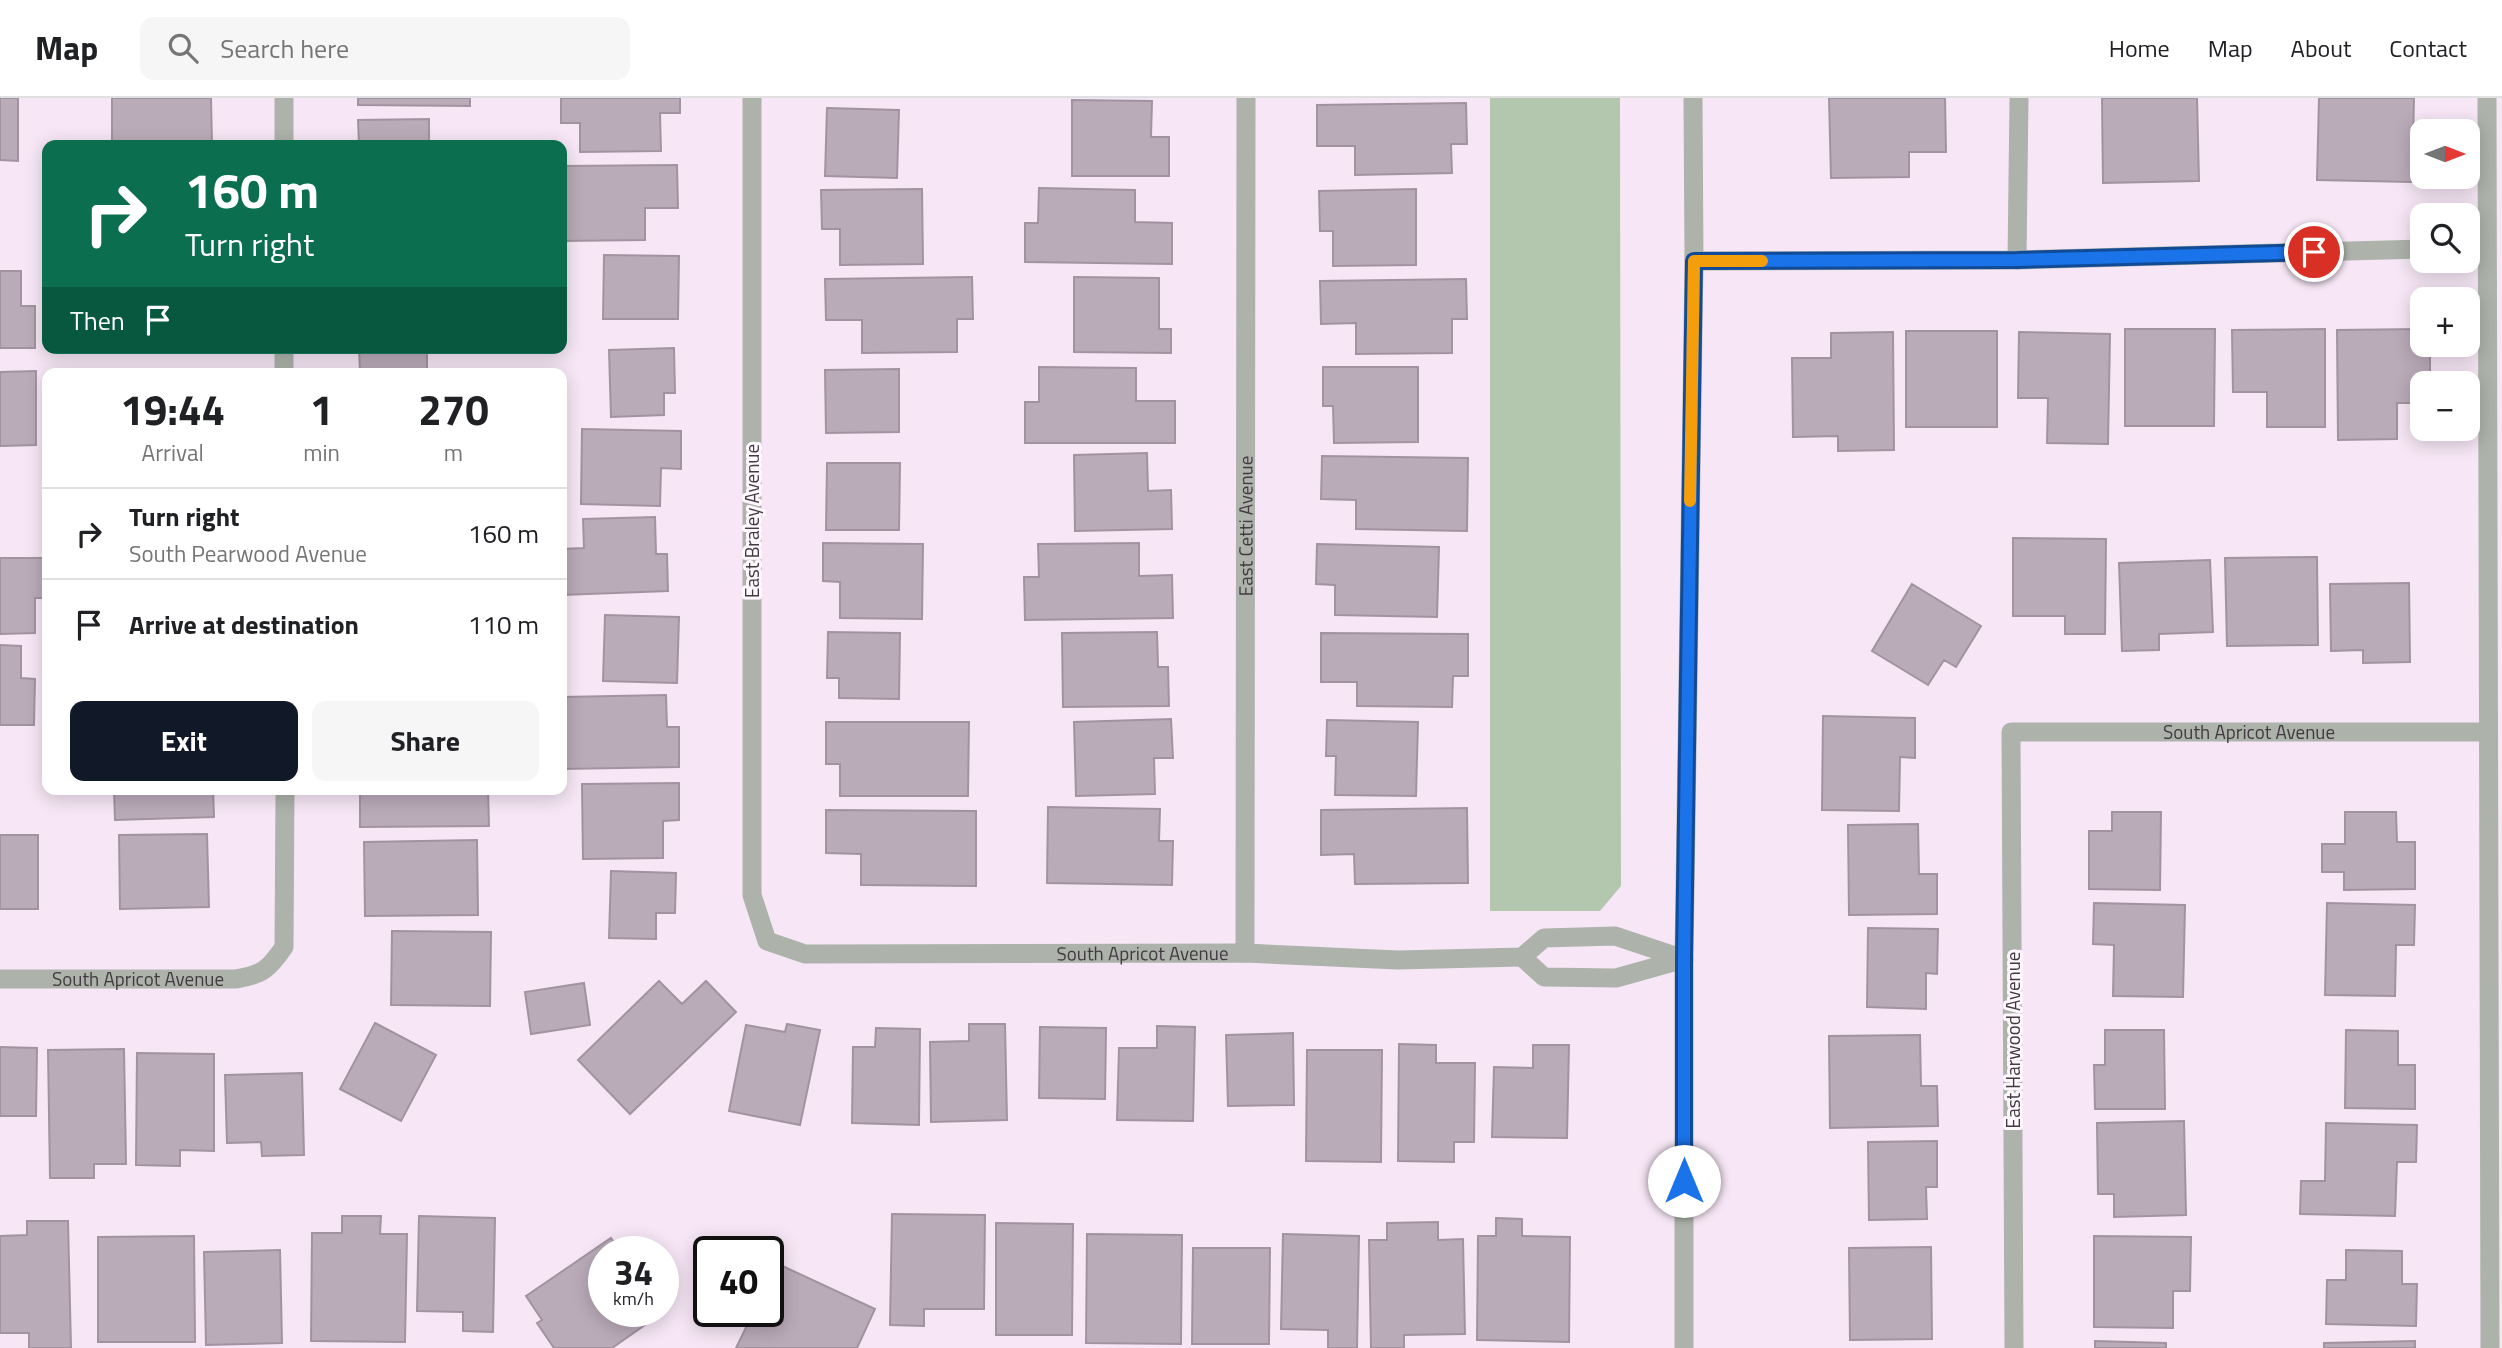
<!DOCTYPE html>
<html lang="en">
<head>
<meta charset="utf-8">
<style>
	:root { --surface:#fff; --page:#f6f6f6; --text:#202124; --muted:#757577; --line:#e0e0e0; --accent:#111827 }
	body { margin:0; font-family:"Titillium Web",sans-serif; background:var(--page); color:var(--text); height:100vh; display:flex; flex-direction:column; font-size:26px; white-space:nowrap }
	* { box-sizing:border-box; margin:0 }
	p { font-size:23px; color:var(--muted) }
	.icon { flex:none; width:38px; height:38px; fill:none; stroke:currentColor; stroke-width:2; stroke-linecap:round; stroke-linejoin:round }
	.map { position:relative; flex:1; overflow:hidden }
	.drawer { position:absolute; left:42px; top:270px; width:525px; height:427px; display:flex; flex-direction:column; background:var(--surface); border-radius:14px; box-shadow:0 4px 18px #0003 }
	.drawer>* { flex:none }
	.banner { position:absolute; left:42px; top:42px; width:525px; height:214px; border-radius:14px; box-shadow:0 4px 18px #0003; background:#0b6e4f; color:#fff; overflow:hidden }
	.needle { width:46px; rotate:90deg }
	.fabs { position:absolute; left:2410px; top:21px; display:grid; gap:14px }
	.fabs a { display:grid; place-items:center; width:70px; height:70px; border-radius:14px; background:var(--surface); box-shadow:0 4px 18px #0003; font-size:35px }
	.speed { position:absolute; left:588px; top:1138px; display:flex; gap:14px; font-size:35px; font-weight:700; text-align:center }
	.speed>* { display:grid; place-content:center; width:91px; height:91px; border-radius:50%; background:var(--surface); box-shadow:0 4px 18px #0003; line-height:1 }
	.speed small { font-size:18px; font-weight:400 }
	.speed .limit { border:4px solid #111; border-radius:10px; background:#fff; color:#111 }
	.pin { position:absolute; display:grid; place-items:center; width:60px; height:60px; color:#fff; margin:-30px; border:4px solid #fff; border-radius:50%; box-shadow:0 2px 7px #0007 }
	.me { position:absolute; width:77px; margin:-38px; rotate:0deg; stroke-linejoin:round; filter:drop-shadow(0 0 5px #0008) }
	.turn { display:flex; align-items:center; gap:24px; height:147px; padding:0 28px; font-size:32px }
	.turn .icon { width:91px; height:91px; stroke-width:2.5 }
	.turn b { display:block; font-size:49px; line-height:60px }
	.then { display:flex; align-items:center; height:66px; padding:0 28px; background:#0003; gap:14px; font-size:26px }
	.eta { display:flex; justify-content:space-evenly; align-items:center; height:119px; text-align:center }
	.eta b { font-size:42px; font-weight:700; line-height:49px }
	.button { display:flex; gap:14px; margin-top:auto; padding:14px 28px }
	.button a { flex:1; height:80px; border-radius:14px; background:var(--accent); color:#fff; font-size:28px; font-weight:700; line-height:80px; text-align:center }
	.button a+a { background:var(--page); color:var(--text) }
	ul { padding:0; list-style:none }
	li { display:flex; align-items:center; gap:21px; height:91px; padding:0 28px; border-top:2px solid var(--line) }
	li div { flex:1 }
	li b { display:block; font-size:26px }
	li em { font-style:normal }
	header { display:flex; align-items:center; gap:42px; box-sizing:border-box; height:98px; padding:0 35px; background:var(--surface); border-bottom:2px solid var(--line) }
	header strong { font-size:33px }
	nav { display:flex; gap:38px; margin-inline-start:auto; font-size:24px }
	.search { width:490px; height:63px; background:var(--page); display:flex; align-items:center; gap:18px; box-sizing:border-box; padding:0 24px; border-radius:14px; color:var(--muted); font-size:26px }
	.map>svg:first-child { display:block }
</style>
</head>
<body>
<header>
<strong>Map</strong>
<div class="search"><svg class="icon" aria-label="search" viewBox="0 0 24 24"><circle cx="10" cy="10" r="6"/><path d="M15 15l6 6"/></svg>Search here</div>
<nav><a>Home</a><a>Map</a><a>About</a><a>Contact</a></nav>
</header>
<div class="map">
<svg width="2502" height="1250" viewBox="0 0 2502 1250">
	<rect width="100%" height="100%" fill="#f7e7f6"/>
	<path fill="#b2c7ad" d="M1490,0H1620L1621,788L1600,813H1490Z"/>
	<path fill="#baabb9" stroke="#a293a1" stroke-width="2" d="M0,0H18V63L0,62Z
		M112,0H211L212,47H112Z
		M358,0H470V8L358,7Z
		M561,0H680V15H660L661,53L580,54V25H561Z
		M1829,0H1945L1946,54H1909V79L1831,80Z
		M2102,0H2197L2199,83L2103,85Z
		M2319,0H2414L2412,84L2317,82Z
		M1072,2L1152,3L1151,39H1169V78H1072Z
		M1466,5L1467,46H1451L1452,75L1355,77V48H1317V7Z
		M827,10L899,12L897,80L825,78Z
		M429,21V47H359L358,22Z
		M677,67L678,110H645V142L562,143V68Z
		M1039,90L1135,92V124L1172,125V166L1025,164V125H1038Z
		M922,91L923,166L840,167V131H822L821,92Z
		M1416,91V167L1333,168V133H1320L1319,93Z
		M604,157L679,158L678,221H603Z
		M0,173H21V208H35V250H0Z
		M972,179L973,221H957V254L862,255V222H826L825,181Z
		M1074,179L1159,180V231H1171V255L1074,254Z
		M1466,181L1467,221H1452V255L1356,256V225L1321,226L1320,183Z
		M2125,231H2215L2214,328H2125Z
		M2325,231V329H2267V294H2233L2232,232Z
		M2422,231V247H2430V285H2422V305H2397V341L2338,342L2337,232Z
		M1906,233H1997V329H1906Z
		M1893,234L1894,352L1838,353V338L1793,339L1792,260H1831V235Z
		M2019,234L2110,236L2108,346L2047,345L2048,300H2018Z
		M359,250H427V275H360Z
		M674,250L675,295H664V317L611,319L609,252Z
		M1039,269L1136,270V303H1175V345H1025V304H1039Z
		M1323,269H1418V344L1334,345L1333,308H1323Z
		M899,271V334L826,335L825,272Z
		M210,272V275H75Z
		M36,273V347L0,348V274Z
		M582,331L681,333V371L661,370L660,408L581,406Z
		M1147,355L1148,393L1171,392L1172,431L1075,433L1074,357Z
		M1322,358L1468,360L1467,433L1356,431V402L1321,401Z
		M827,365H900L899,432H826Z
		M655,419L656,456H667L668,493L562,497V451L584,450L583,421Z
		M2013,440L2106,441L2105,536H2065V518H2013Z
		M823,445L923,446L922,521L840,520V484L823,483Z
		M1139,445V478L1172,477L1173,520L1025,522L1024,479H1039L1038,446Z
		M1317,446L1439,449L1437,519L1335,517V487L1316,486Z
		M2317,459L2318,547L2227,548L2225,460Z
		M0,460H47V500H35V535L0,536Z
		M2210,462L2213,534L2159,536V552L2122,553L2119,465Z
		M2409,485L2410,564L2363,565V552L2331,553L2330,486Z
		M1912,486L1981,528L1956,569L1944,562L1928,587L1872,553Z
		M605,517L679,519L677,585L603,583Z
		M828,534L900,535L899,601L839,600V580H827Z
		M1157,534L1158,569H1168L1169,608L1063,609L1062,535Z
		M1321,535L1468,536V578H1453L1452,609L1357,608V584H1321Z
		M0,547L21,548V580L35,581L34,627H0Z
		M666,597L667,629H679V669L562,671V599Z
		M1823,618L1915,620V660L1900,659L1899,713L1822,712Z
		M1171,621L1173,660H1154L1155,696L1076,698L1074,624Z
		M1327,622L1418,624L1416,698L1335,697L1336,658H1326Z
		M826,624H969L968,698H840V666H826Z
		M679,685V722L663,723V760L583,761L582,686Z
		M114,691H213L214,719L115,722Z
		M360,691H488L489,728L360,729Z
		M1048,709L1160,711L1159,743H1173L1172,787L1047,785Z
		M1467,710L1468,785L1355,786L1354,756L1321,757V712Z
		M826,712L976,713V788L861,787V756L826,755Z
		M2112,714H2161L2160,792L2089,791V733H2112Z
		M2345,714H2396L2397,744H2415V791L2344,792V774H2322V746H2345Z
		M1918,726L1919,776H1937V816L1849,817L1848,727Z
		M207,736L209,809L120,811L119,737Z
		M0,737H38V811H0Z
		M477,742L478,817L365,818L364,744Z
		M611,773L676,775L675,815H656V841L609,840Z
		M2094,805L2185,807L2183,899L2113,898L2114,847L2093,846Z
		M2327,805L2415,807L2414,847H2396L2395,898L2325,897Z
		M1868,830L1938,831L1937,876L1926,875V911L1867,909Z
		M392,833L491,834L490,908L391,907Z
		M659,883L682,906L706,883L736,914L630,1016L578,962Z
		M584,885L590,927L531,936L525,894Z
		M375,925L436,957L401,1023L340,991Z
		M787,926L820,932L800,1027L729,1013L746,927L785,934Z
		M969,926H1005L1007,1022L931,1024L930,944L969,943Z
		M1157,928L1195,929L1193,1023L1117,1022L1119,950H1157Z
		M1040,929L1106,930L1105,1001L1039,1000Z
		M876,930L920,931L919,1027L852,1025L853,949H875Z
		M2105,932H2164L2165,1011H2095L2094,967H2105Z
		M2346,932L2398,933V967H2415V1011L2345,1010Z
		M1293,935L1294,1007L1228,1008L1226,937Z
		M1920,937L1921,988H1937L1938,1028L1830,1030L1829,938Z
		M1399,946L1436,947V965H1475L1474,1044H1454V1064L1398,1063Z
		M1533,947H1569L1567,1040L1492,1039L1494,969L1533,970Z
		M0,949L37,950L36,1018H0Z
		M124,951L126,1066H94V1080H50L48,952Z
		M1307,952H1382L1381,1064L1306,1063Z
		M137,955L214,956V1053L180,1052V1068L136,1067Z
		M302,975L304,1057L262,1058L261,1044L227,1045L225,977Z
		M2184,1023L2186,1117L2114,1119V1096H2098L2097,1025Z
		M2326,1025L2417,1027L2416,1064H2397L2395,1118L2300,1116L2301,1083H2325Z
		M1937,1043V1089H1926L1927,1121L1869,1122L1868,1044Z
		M892,1116L985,1117L984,1211H924V1228L890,1227Z
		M342,1118H381L380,1136H407L405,1244L311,1243L312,1135H342Z
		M419,1118L495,1120L493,1234L463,1233V1214L417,1213Z
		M1496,1120L1522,1121V1138L1570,1139L1569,1244L1477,1242L1478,1138H1496Z
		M27,1123H68L71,1250H29V1235H0V1138L27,1137Z
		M1438,1124V1142L1463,1141L1465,1236L1404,1237V1250H1371L1369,1142H1387V1125Z
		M996,1125L1073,1126L1072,1237H996Z
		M1087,1136L1182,1137L1181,1246L1086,1245Z
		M1283,1136L1359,1138L1357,1250H1328V1232L1281,1231Z
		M194,1138L195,1244H98V1139Z
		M2094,1138L2191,1139L2190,1193H2173V1230L2094,1229Z
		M611,1140L620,1153H604V1213H660L662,1215L612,1250H554L537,1225L542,1222L526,1198Z
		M1931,1149L1932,1241L1850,1242L1849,1150Z
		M1193,1150H1270L1269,1246H1192Z
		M280,1152L282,1245L206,1247L204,1154Z
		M2346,1152L2402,1153V1186H2417L2416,1228L2326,1226L2327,1182H2346Z
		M776,1165L875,1211L857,1250H736L754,1213H768V1182Z
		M2095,1243L2166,1245V1250H2095Z
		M2415,1243V1250H2324V1245Z"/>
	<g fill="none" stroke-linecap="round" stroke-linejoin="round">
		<g stroke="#adb3ab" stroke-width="19">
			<path d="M284,0V47"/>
			<path id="s1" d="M752,0V797L767,843L805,856L1245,855L1398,862L1522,859L1544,840L1615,838L1684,861"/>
			<path d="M2487,0L2490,1250"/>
			<path d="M2017,162L2019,0"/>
			<path d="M1694,163L2017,162L2422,151"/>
			<path d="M284,250V275"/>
			<path id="s2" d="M1245,855L1246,0"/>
			<path d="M1522,859L1544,879L1616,880L1684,861"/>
			<path id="s3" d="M0,881H236C262,877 269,871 284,849L285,691"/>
			<path id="s4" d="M2014,1250L2011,634H2488"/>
		</g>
		<path stroke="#adb3ab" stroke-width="19" d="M1684,1250V861L1694,163L1693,0"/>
	</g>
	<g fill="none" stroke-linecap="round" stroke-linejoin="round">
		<g stroke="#114b97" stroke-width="18">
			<path id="route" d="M1684,1083V861L1694,163L2017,162L2314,154"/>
		</g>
		<use href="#route" stroke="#1a73e8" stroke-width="12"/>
		<path stroke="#f59e0b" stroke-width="12" d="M1690,403L1694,163H1762"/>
	</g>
	<g text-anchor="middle" stroke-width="6" stroke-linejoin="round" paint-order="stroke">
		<g font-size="19" fill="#413a40" stroke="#fef8fe">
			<text transform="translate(752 423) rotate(-90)" y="7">East Braley Avenue</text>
			<text dy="7" stroke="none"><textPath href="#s2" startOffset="427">East Cetti Avenue</textPath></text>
			<text dy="7" stroke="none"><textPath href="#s4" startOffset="854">South Apricot Avenue</textPath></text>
			<text dy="7" stroke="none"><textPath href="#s1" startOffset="1223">South Apricot Avenue</textPath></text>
			<text dy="7" stroke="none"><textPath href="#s3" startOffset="138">South Apricot Avenue</textPath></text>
			<text transform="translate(2013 942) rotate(-90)" y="7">East Harwood Avenue</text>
		</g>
	</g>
</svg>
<div class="fabs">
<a><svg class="needle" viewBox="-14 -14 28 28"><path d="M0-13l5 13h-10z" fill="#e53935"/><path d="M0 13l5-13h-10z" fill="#757577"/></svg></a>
<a><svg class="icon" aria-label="search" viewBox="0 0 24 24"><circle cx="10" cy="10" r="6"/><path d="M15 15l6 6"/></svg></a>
<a>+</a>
<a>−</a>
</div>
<div class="speed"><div>34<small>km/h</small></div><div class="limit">40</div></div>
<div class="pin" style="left:2314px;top:154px;background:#d93025"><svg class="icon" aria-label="arrive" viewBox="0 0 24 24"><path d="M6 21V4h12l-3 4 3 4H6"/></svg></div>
<svg class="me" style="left:1684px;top:1083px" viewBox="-20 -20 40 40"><circle r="19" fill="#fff"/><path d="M0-13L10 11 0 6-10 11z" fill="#1a73e8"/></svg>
<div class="banner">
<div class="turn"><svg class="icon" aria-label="right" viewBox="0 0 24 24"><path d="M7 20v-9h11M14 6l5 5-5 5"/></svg><div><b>160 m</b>Turn right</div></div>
<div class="then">Then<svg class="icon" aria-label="arrive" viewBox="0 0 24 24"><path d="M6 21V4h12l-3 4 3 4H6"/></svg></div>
</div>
<section class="drawer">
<div class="eta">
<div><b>19:44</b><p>Arrival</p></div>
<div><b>1</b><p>min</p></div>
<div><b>270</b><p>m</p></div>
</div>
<ul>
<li><svg class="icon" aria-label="right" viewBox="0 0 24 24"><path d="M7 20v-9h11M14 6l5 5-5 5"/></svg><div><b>Turn right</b><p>South Pearwood Avenue</p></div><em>160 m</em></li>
<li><svg class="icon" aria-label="arrive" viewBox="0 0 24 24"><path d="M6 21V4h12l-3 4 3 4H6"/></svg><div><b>Arrive at destination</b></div><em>110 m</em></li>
</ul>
<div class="button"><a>Exit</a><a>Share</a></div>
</section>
</div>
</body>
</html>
